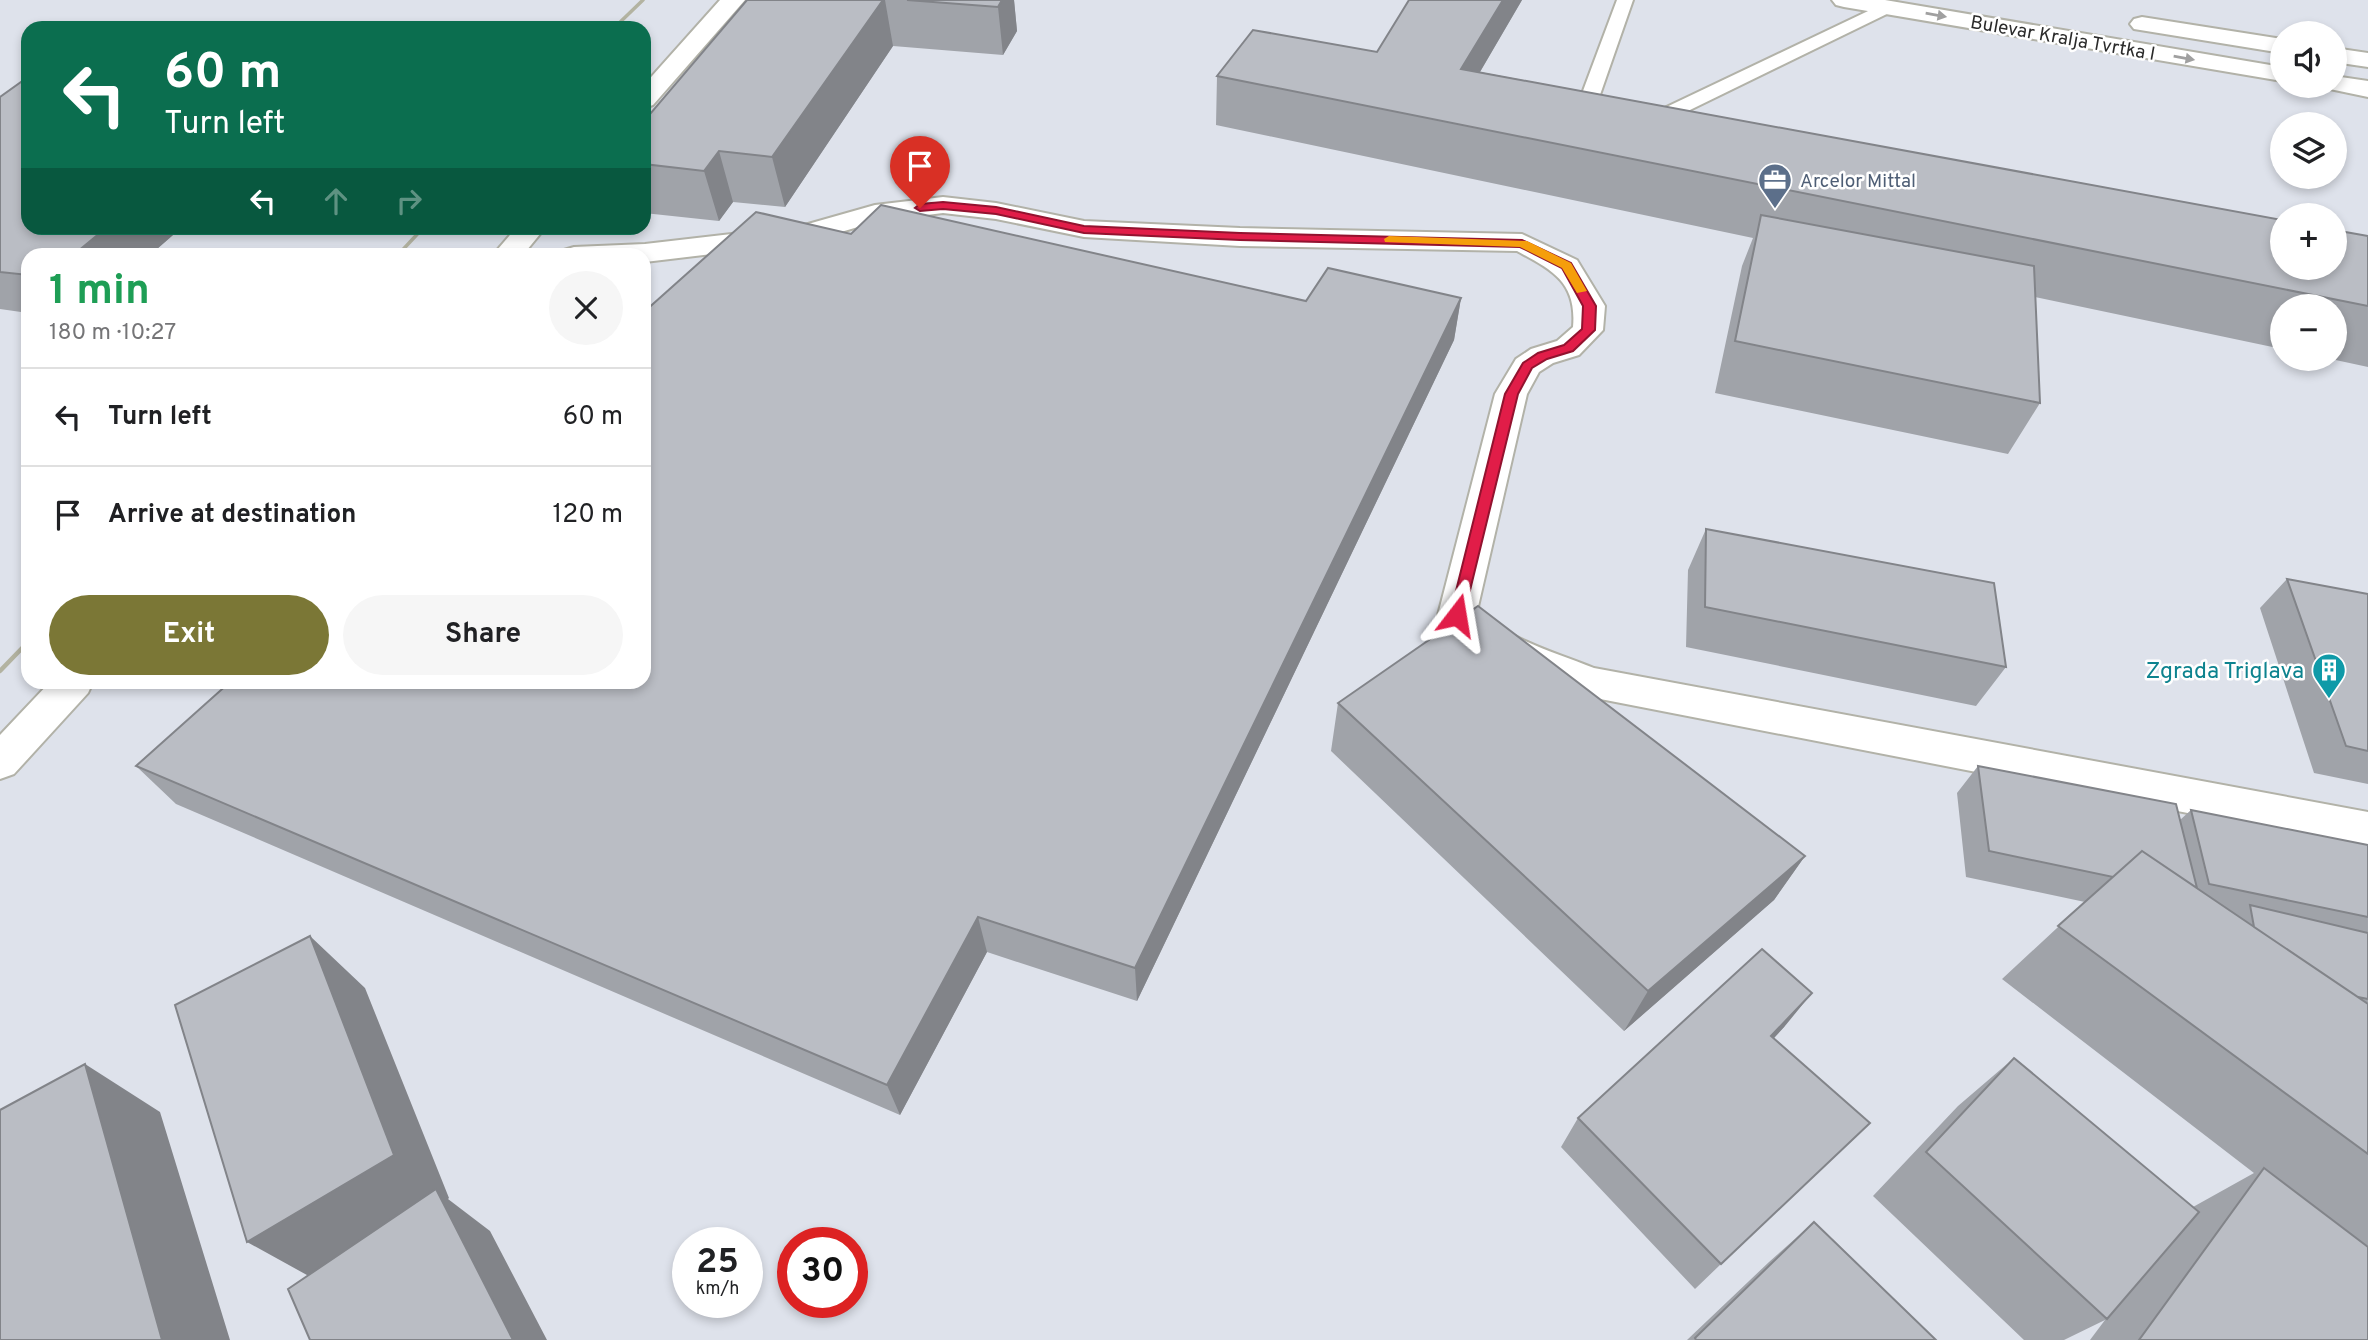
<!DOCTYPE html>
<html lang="en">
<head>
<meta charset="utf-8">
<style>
	:root { --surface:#fff; --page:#f6f6f6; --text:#202124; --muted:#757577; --line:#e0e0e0; --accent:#7b7736 }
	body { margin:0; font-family:Overpass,sans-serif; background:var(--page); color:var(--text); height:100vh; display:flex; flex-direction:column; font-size:26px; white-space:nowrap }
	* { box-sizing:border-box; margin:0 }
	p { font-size:23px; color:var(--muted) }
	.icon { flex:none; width:38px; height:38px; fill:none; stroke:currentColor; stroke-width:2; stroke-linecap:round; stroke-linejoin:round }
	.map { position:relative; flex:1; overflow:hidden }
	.side { position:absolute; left:21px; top:248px; width:630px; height:441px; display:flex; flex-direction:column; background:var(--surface); border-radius:21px; box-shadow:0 4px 10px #0003 }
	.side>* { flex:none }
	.top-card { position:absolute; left:21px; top:21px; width:630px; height:214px; border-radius:21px; box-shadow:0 4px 10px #0003; background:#0b6e4f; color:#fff; overflow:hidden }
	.tools { position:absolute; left:2270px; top:21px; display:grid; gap:14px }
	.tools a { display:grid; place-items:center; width:77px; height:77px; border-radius:50%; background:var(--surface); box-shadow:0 4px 10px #0003; font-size:35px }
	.speed { position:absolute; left:672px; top:1227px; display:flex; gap:14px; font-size:35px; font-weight:700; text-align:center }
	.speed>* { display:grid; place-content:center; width:91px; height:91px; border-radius:50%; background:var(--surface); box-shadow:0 4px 10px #0003; line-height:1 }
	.speed small { font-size:18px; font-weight:400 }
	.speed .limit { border:10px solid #d22; background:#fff; color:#111 }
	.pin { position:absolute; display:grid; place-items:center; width:60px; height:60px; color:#fff; margin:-72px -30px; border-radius:50% 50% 50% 0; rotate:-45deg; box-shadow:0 0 7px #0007 }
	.pin .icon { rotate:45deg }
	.me { position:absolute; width:77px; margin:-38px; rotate:14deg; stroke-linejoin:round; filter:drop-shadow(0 0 5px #0008) }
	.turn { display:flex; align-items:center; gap:24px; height:147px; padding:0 28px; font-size:32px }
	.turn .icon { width:91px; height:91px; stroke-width:2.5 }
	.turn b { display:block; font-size:49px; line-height:60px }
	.lanes { display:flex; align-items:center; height:66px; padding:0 28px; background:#0003; justify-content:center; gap:35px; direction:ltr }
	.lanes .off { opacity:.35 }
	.round { display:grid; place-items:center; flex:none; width:74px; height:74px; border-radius:37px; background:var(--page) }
	.summary { display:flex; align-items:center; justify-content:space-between; height:119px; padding:0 28px }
	h1 { font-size:42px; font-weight:700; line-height:52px; color:#1e9e55 }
	.cta { display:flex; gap:14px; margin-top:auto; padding:14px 28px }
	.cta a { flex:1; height:80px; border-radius:42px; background:var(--accent); color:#fff; font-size:28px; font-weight:700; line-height:80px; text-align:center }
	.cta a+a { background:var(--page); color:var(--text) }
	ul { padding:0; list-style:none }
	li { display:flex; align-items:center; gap:21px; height:98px; padding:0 28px; border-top:2px solid var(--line) }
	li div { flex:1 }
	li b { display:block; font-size:26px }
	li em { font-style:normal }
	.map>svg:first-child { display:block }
</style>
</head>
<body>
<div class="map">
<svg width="2368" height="1340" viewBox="0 0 2368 1340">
	<rect width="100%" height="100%" fill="#dee2eb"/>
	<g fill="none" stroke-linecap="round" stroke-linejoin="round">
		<g stroke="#b2b2a8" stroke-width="4">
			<path id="lane" d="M1617,0H1633L1594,112L1605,114L1607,118L1598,124L1576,119L1574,115Z
				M1887,2L1893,3L1895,7L1893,11L1651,129L1644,131L1635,125L1637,121Z"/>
		</g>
		<g stroke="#b2b2a8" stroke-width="4">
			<path id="street" d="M720,0H745L653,105L644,108V85Z
				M1832,0H1885L2282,67V81L1844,7L1836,5Z
				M2142,17L2282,39V53L2134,29L2130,24L2134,19Z
				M2334,48L2368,53V67L2334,62Z
				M2334,76L2368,81V97L2325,88L2323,86H2334Z
				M943,197L996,203L1084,221L1240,228L1522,234L1577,260L1605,306L1603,330L1579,355L1553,363L1539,372L1527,394L1477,611C1510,640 1554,652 1594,668L2368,812V848L1590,697C1545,683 1462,658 1438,615L1495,394L1516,359L1531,349L1557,341L1573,327C1577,282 1552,270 1517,251L1240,246L1084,237L996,219L943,213L878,221L804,243L645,262L644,256H560L564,250L574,247L645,244L801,226L875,205Z
				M516,228H545L522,256H492Z
				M50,682H93L88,693L14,774L0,779V735Z"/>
		</g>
		<use href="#lane" fill="#fff" fill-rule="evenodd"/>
		<use href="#street" fill="#fff" fill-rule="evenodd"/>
		<path stroke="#b3b3a1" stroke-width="3.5" d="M614,28L643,0
			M397,256L423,228"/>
		<path stroke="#b3b3a1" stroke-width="4.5" d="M0,671L28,642"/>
	</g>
	<path fill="#a0a3a9" d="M747,0H1014L1017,31L1003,55L893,46L785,207L733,202L719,221L644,213V121Z
		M1409,0H1522L1480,72L2368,236V367L2331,359H2334V306H2282V349L2035,297L2040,403L2008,454L1715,393L1742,266L1753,238L1216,125L1217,76L1377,52Z
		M0,97L28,228H181L149,256H28V313L0,309Z
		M851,234L1306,301L1461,298L1454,340L1137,1001L987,952L900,1115L176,804L136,766Z
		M1706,529L2006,667L1976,706L1686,647L1688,570Z
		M2287,579L2368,594V784L2314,773L2260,608Z
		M1338,703L1805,856L1774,900L1624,1031L1331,751Z
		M1978,766L2180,820L2191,810L2368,845V1340H2090L2105,1320L2064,1340H2024L1873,1196L1958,1106L2014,1058L2193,1207L2254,1173L2002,979L2085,902L1966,877L1957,793Z
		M1785,1026L1774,1038L1721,1264L1695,1289L1561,1147L1578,1118Z
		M1814,1222L1936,1340H1687L1769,1262Z"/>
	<path fill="#828489" d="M883,0H885L893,46L785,207L772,157Z
		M1002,0H1014L1017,31L1003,55L998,7Z
		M1503,0H1522L1453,118L1461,69Z
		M719,151L733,202L719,221L704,171Z
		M106,228H181L149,256H72Z
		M1461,298L1454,340L1137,1001L1135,968Z
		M1805,856L1774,900L1624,1031L1648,991Z
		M978,917L987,952L900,1115L887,1085Z
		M310,936L365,988L449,1198L448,1199L490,1231L547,1340H513L316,1280L247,1242Z
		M1812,993L1785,1026L1746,1068L1771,1036Z
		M85,1064L160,1112L230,1340H162Z"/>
	<path fill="#babdc4" stroke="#828489" stroke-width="2" d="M747,0H883L772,157L719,151L704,171L644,164V121Z
		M907,0H1002L998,7Z
		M1409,0H1503L1461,69L2282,220V268H2334V230L2368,236V306L1217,76L1253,30L1377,52Z
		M28,77V228H106L72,256H28V275L0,272V97Z
		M881,205L1306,301L1328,268L1461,298L1135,968L978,917L887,1085L136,766L230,682H644V312L756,212L851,234Z
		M1761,215L2034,266L2040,403L1735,341Z
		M1706,529L1994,583L2006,667L1705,607Z
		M2287,579L2368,594V751L2346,746Z
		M1478,606L1805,856L1648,991L1338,703Z
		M1978,766L2176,804L2197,888L2142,851L2113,877L1989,851Z
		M2191,810L2368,845V917L2209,884Z
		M2142,851L2368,1004V1154L2058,926Z
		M2250,905L2368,933V999L2358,997L2254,927Z
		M310,936L394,1155L247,1242L175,1005Z
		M1762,949L1812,993L1771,1036L1870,1123L1721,1264L1578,1118Z
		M2014,1058L2199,1212L2107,1319L1926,1152Z
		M85,1064L162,1340H0V1110Z
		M2264,1168L2368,1247V1340H2139Z
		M436,1189L513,1340H310L288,1289Z
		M1814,1222L1936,1340H1696L1695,1338Z"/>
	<defs><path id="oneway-solid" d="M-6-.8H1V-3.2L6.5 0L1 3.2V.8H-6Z" transform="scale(1.75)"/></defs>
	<g fill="#a0a0a0">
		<use href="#oneway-solid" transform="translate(1936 15) rotate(10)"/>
		<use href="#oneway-solid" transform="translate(2184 58) rotate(10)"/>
	</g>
	<path fill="#e11d48" stroke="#92132f" stroke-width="2" d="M943,202L996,207L1084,226L1240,233L1522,240L1571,263L1596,306L1595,330L1573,351L1547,359L1532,368L1518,394L1463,619L1457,621L1450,615L1505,394L1523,363L1538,353L1564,345L1582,329L1583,306L1562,268L1520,247L1240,240L1084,233L996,214L943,209L920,211L915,208L920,204Z"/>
	<path fill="#f59e0b" d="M1389,236L1527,241L1571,263L1587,291L1577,293L1562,268L1520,247L1385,242L1384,239Z"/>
	<defs>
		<g id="office-pin" transform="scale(1.75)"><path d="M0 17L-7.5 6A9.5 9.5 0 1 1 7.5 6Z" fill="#5c6f8a" stroke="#fff"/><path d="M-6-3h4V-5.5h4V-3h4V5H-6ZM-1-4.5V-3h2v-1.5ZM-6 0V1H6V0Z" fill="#fff"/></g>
		<g id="building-pin" transform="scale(1.75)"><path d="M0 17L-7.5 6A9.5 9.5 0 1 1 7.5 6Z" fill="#0f9aa8" stroke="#fff"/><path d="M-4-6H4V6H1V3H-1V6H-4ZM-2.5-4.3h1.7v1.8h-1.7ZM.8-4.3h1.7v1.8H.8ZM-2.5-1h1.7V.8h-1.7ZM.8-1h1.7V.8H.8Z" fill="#fff"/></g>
	</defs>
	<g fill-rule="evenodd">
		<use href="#office-pin" x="1775" y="180"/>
		<use href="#building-pin" x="2329" y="670"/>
	</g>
	<g text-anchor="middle" stroke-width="5" stroke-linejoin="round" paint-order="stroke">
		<g font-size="19" fill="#2b2b2b" stroke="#fff">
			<text transform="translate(2063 37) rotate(10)" y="7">Bulevar Kralja Tvrtka I</text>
		</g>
		<g font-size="19" fill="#4e5e75" stroke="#fff" text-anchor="start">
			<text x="1800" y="187">Arcelor Mittal</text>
		</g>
		<g font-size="23" fill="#0d838f" stroke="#fff" text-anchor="end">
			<text x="2304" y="678">Zgrada Triglava</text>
		</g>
	</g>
</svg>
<div class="tools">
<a><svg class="icon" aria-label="sound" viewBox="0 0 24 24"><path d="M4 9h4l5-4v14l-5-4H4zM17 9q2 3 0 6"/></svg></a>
<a><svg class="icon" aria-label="layers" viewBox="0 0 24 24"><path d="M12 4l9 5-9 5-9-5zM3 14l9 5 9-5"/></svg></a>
<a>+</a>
<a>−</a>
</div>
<div class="speed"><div>25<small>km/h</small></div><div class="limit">30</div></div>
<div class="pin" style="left:920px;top:208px;background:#d93025"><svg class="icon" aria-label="arrive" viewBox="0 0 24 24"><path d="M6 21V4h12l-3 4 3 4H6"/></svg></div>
<svg class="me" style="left:1457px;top:615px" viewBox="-20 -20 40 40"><path d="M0-17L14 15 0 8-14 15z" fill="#e11d48" stroke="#fff" stroke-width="4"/></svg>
<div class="top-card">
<div class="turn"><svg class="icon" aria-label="left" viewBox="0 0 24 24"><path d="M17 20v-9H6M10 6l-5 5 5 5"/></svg><div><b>60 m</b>Turn left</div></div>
<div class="lanes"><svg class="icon" aria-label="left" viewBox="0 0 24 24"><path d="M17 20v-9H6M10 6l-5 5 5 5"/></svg><svg class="icon off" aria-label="ahead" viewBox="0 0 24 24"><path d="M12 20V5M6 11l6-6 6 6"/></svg><svg class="icon off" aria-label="right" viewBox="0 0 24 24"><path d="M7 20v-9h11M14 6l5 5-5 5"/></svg></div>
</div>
<section class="side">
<div class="summary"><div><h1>1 min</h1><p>180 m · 10:27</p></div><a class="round"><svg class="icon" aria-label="close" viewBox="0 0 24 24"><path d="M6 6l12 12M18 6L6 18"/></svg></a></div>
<ul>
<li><svg class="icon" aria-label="left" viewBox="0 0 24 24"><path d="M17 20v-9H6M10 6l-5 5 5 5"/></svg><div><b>Turn left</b></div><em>60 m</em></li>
<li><svg class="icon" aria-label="arrive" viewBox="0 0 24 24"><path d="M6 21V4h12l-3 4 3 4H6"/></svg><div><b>Arrive at destination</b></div><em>120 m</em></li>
</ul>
<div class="cta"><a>Exit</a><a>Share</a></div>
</section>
</div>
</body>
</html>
